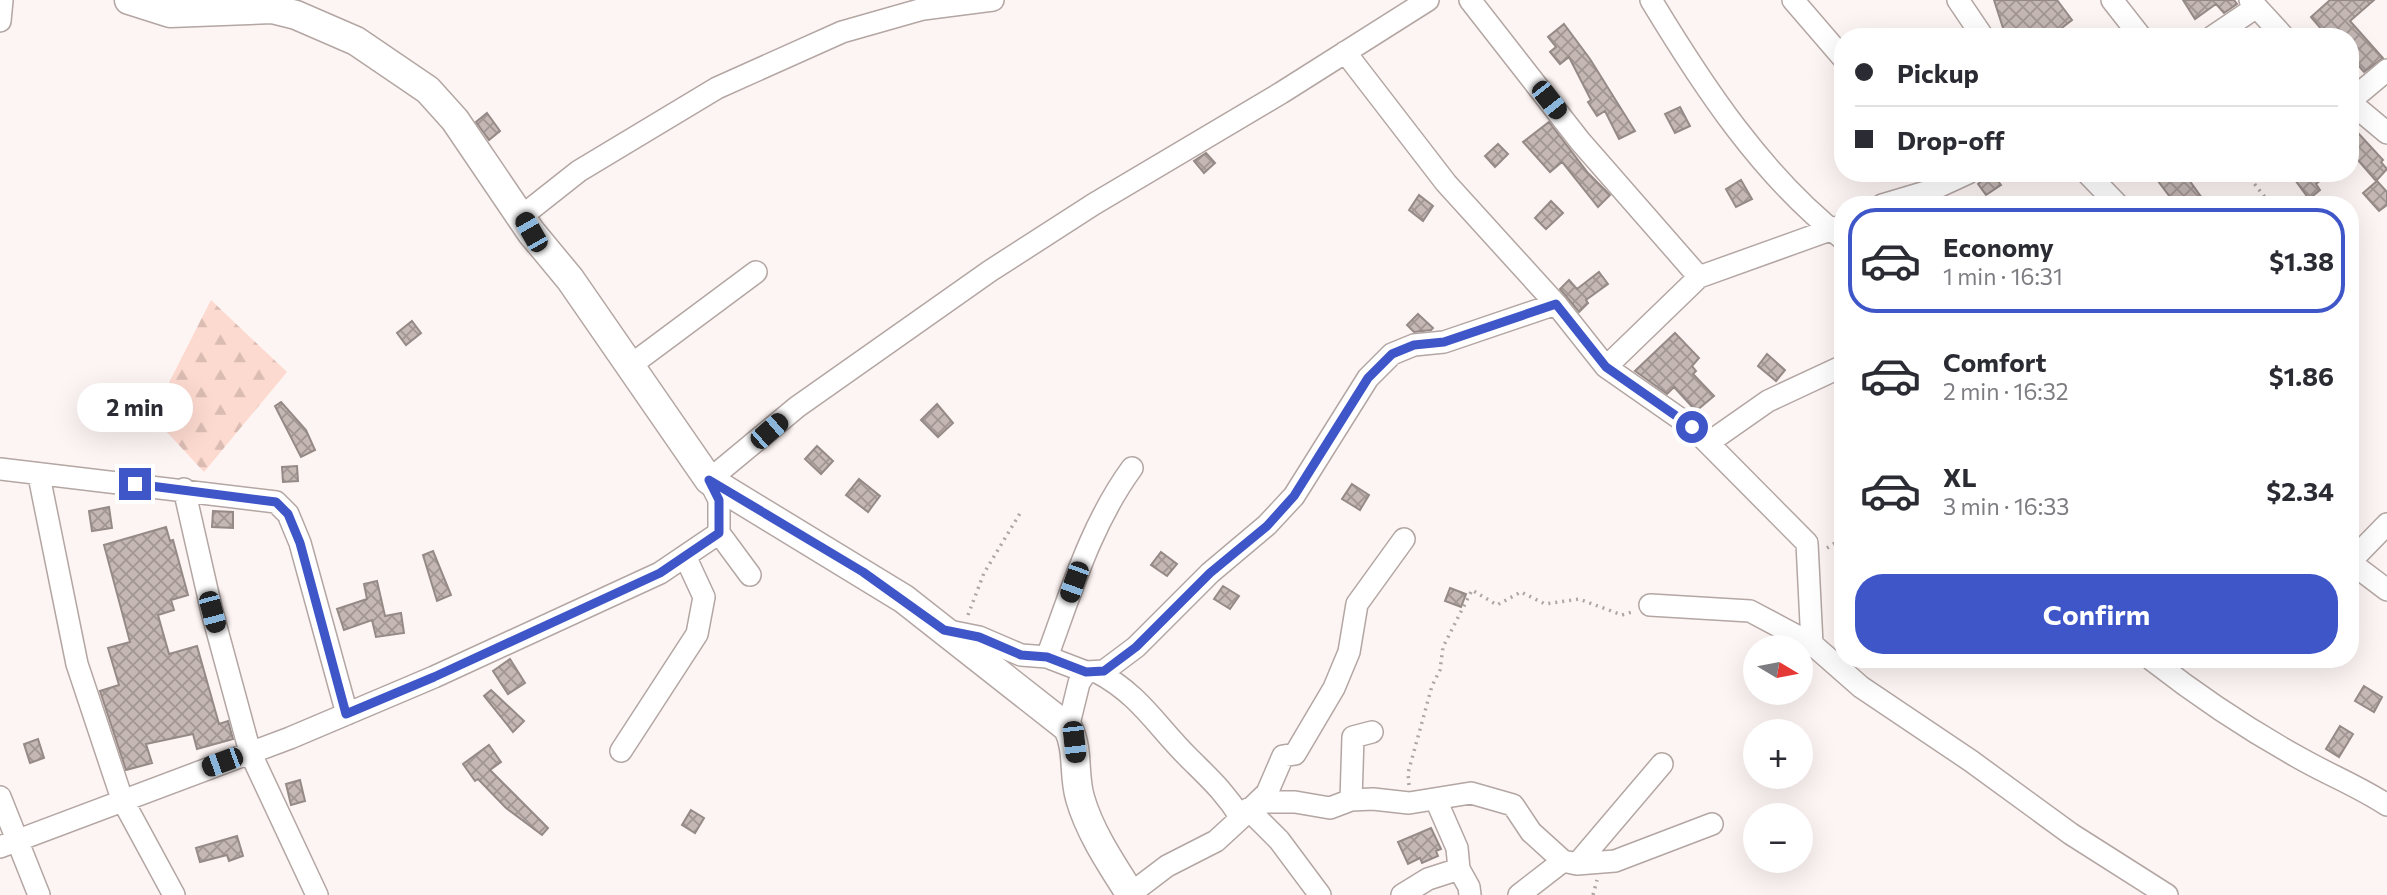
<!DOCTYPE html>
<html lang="en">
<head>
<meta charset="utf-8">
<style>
  :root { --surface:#fff; --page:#f7f7f7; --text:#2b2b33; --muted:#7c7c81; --line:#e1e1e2; --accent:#3f56c9 }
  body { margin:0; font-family:Commissioner,sans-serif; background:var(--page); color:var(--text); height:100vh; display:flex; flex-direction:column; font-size:26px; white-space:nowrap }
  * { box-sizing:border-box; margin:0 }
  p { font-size:23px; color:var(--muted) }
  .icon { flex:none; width:38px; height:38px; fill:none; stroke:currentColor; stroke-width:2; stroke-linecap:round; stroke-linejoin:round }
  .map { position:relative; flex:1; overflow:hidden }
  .sheet { position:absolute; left:1834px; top:196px; width:525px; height:472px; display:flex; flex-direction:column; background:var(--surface); border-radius:28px; box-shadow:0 7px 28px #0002 }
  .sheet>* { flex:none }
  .banner { position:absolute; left:1834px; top:28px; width:525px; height:154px; border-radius:28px; box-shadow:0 7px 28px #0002; display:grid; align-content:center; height:154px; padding:0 21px; background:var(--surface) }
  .needle { width:46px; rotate:100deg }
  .controls { position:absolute; left:1743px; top:635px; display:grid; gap:14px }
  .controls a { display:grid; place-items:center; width:70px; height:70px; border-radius:50%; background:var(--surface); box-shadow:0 7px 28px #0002; font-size:35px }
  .end { position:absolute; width:32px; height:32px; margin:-16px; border:9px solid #3f56c9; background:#fff; box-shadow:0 0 0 4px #fff }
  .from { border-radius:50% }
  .bubble { position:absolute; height:49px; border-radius:24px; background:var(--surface); box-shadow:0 7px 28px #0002; font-size:23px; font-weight:700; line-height:49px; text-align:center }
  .car { position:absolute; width:21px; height:42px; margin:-21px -10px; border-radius:9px; box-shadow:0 0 5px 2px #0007; background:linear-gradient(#222 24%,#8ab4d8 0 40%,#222 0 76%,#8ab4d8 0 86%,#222 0) }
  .banner b { display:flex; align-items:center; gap:24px; height:66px; font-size:26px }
  .banner b+b { border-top:2px solid var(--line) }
  .banner i { width:18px; height:18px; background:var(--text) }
  ul { padding:12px 0 0; list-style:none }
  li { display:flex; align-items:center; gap:21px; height:105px; margin:0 14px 10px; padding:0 7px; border:4px solid transparent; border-radius:28px }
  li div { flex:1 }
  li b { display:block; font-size:26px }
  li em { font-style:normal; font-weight:700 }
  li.selected { border-color:var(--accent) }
  li>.icon { width:63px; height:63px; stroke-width:1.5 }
  .button { display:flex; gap:14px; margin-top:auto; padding:14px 21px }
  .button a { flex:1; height:80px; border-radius:28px; background:var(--accent); color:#fff; font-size:28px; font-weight:700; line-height:80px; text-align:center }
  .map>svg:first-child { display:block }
  .forest { fill:url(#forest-firs) }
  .building { fill:url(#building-cross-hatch); stroke:#968a87; stroke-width:2 }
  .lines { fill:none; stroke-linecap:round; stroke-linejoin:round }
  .street-casing { stroke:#b3a6a3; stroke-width:24 }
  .secondary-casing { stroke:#b3a6a3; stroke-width:31 }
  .path { stroke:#aba5a3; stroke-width:3.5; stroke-dasharray:2 5; stroke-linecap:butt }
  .street { stroke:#fff; stroke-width:21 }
  .secondary { stroke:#fff; stroke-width:28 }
  .route { stroke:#3f56c9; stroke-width:9 }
</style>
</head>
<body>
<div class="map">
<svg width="2387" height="895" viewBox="0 0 2387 895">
  <defs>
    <pattern id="forest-firs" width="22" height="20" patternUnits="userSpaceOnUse" patternTransform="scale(1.75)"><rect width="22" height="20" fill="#fddad0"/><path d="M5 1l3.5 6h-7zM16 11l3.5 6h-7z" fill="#dabcb3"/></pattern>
    <pattern id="building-cross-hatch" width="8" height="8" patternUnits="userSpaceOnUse" patternTransform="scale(1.75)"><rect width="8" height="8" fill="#c4b7b4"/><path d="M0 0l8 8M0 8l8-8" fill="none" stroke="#a19693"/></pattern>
  </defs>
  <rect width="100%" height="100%" fill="#fdf5f3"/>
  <path class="forest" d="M211 300 287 372 204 472 152 416Z"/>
  <path class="building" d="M1994 0H2057L2072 20 2050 37H2012L2009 29 2004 31Z
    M2183 0H2234L2237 4 2224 13 2216 4 2195 19Z
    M2330 0H2374L2350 21 2383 58 2364 72 2350 56V37H2328L2311 17Z
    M1564 24 1590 59 1635 131 1619 139 1605 111 1597 116 1588 102 1591 100 1569 57 1560 64 1550 52 1556 47 1548 37Z
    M1680 107 1690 126 1675 133 1665 114Z
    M487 113 500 131 489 140 476 122Z
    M1549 122 1588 173 1610 195 1598 207 1562 162 1550 172 1523 142Z
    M2358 133 2383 160 2381 162 2387 169 2376 181 2350 151V140Z
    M1498 144 1508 154 1495 167 1485 156Z
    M1206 153 1215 163 1204 173 1194 161Z
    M1992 173 2001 185 1986 195 1978 184Z
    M2152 173H2184L2207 205H2176Z
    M2290 173H2329L2316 184 2320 190 2309 199Z
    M1741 180 1752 199 1736 207 1726 189Z
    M2377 181 2387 192V205L2379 211 2363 193Z
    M1419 195 1433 206 1423 221 1409 210Z
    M1551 201 1563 213 1546 229 1535 218Z
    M1599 272 1608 284 1586 300 1588 303 1579 312 1560 289 1569 280 1577 289Z
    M1418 314 1433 328 1431 330 1414 332 1407 325Z
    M412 321 421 333 406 345 397 333Z
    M1675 333 1699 358 1692 366 1696 371 1693 374 1714 396 1696 411 1674 387 1667 394 1635 371Z
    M1767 354 1785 370 1776 381 1758 366Z
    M281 402 306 430 315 450 301 457 275 406Z
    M937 404 953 423 938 437 921 420Z
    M817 446 833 461 821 474 805 459Z
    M297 466 298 481 283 482 282 467Z
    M859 479 880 496 868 512 846 495Z
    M1352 484 1369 495 1360 510 1342 499Z
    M109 507 112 528 92 531 89 511Z
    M213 511 233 512V528L212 527Z
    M166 527 170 541 173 540 188 595 171 600 174 610 158 615 169 654 197 646 219 724 228 721 233 739 197 749 193 734 146 744 152 763 126 770 100 691 119 685 108 648 130 642 104 545Z
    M433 551 451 595 437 601 423 555Z
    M1161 552 1177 564 1167 576 1151 565Z
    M377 581 385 616 401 613 404 633 376 637 372 620 344 630 337 609 367 599 364 584Z
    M1223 586 1239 596 1230 609 1214 599Z
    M1450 588 1466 594 1461 607 1445 601Z
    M510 659 525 683 508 694 493 671Z
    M2364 686 2382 697 2374 712 2355 701Z
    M491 690 524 721 513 732 484 696Z
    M2340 726 2353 734 2339 757 2326 749Z
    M38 739 44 758 30 763 24 744Z
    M489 745 501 762 490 770 548 828 542 835 506 808 478 779 475 781 463 764Z
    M300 780 305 801 291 805 286 784Z
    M691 810 704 818 695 833 682 825Z
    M1431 828 1441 849 1436 851 1438 856 1422 863 1420 858 1408 864 1398 842Z
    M237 836 243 856 229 861 227 855 200 862 196 848Z"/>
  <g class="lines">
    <g class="street-casing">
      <path id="street" d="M1470 0 1580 141 1699 277
        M1651 0C1703 86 1762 176 1843 239
        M1793 0 1843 58
        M1958 0 1983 37
        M2112 0 2141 37
        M2250 0 2284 37
        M0 21 2 0
        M2212 37 2255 8
        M1345 52 1446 183 1556 304 1606 367 1692 427 1807 543 1812 644
        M2350 101 2387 70
        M2350 102 2387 133
        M2087 173 2118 205
        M1882 205 1929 191 1968 173
        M522 216 579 171 717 88 842 32 923 9 993 0
        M631 365 756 272
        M1606 367 1699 277 1841 226
        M1708 443 1768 401 1843 366
        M0 469 276 502 288 514 300 543 347 714
        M39 476 77 664 122 799 174 895
        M184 489 212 612 250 752 317 895
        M2387 524 2350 562 2387 590
        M750 575 719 533V500L709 480 797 407 990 271 1094 204 1281 93 1428 0
        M1650 605 1750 611 1812 644 1861 687 1971 761 2071 834 2167 895
        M944 630 979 637 1021 655 1047 657 1086 672 1104 671 1136 647 1210 573 1267 525 1294 496 1368 378 1392 354 1414 345 1444 342 1556 304
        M1047 657C1071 592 1091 524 1132 468
        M2152 660C2198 696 2246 728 2296 756 2327 774 2358 786 2387 805
        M1097 672C1139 694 1156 725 1188 757 1209 778 1225 792 1241 818
        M1068 728 1079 683 1086 672
        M621 751 697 634 704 597 685 556
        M0 797 39 895
        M1351 800 1353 737 1372 732
        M1436 800 1457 848 1459 869 1469 887 1470 895
        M1259 802H1295L1330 808 1351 800 1373 799 1409 803 1471 793 1513 805 1531 832 1563 861
        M1248 809 1279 840 1320 895
        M0 847 290 738 434 677 660 573 719 533
        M1577 864 1615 861 1712 824
        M1130 894 1167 866 1216 841 1241 818 1267 793 1283 756 1295 754 1334 688 1349 652 1357 604 1404 539
        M1402 895 1428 879 1459 869
        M1519 895 1563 861 1577 864 1662 764"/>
    </g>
    <g class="secondary-casing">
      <path id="secondary" d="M129 0 170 13 272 9 296 15 356 41 428 90 455 120 531 232 570 279 709 480 904 599 1068 728C1079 751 1073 774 1080 798 1090 833 1112 865 1131 895"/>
    </g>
    <path class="path" d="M2246 173 2271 205
      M2350 289 2356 310
      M1827 548 1843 538
      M968 615 984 573 1022 510
      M1409 785 1408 773 1432 686 1440 670 1443 647 1472 590 1497 605 1521 592 1545 604 1579 599 1622 615 1632 612
      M1593 895 1597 880"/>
    <use href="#street" class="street"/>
    <use href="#secondary" class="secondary"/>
  </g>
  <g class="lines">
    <path class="route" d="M135 484 276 502 288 514 300 543 346 714 434 677 660 573 719 533V500L709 480 863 572 944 630 979 637 1021 655 1047 657 1086 672 1104 671 1136 647 1210 573 1267 526 1294 496 1368 378 1392 354 1414 345 1444 342 1556 304 1606 367 1692 427"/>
  </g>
</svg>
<div class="controls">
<a><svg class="needle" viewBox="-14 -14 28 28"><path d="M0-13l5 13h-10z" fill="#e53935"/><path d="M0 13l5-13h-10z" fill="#7c7c81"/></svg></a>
<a>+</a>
<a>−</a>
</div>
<i class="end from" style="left:1692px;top:427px"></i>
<i class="end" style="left:135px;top:484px"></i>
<div class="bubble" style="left:77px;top:383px;width:116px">2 min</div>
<i class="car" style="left:1549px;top:100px;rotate:142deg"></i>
<i class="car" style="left:531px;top:232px;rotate:330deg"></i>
<i class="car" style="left:769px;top:431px;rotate:49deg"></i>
<i class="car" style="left:1074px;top:582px;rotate:200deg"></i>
<i class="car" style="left:212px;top:612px;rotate:165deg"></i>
<i class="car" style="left:1074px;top:742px;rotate:174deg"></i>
<i class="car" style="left:222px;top:762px;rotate:250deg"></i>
<div class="banner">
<b><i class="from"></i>Pickup</b>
<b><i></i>Drop-off</b>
</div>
<section class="sheet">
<ul>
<li class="selected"><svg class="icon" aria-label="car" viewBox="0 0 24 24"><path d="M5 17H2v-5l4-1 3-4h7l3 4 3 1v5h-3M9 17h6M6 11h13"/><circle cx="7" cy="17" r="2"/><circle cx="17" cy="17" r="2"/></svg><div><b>Economy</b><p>1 min · 16:31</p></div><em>$1.38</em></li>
<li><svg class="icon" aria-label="car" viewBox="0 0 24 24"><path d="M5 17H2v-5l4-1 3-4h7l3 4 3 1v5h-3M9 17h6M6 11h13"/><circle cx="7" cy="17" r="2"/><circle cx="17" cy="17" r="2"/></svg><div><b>Comfort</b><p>2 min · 16:32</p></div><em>$1.86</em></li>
<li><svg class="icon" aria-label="car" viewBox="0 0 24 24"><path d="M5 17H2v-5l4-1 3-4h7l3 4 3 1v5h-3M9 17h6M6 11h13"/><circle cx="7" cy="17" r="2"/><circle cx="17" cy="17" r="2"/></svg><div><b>XL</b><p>3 min · 16:33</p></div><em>$2.34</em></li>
</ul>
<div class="button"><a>Confirm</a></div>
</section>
</div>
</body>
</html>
